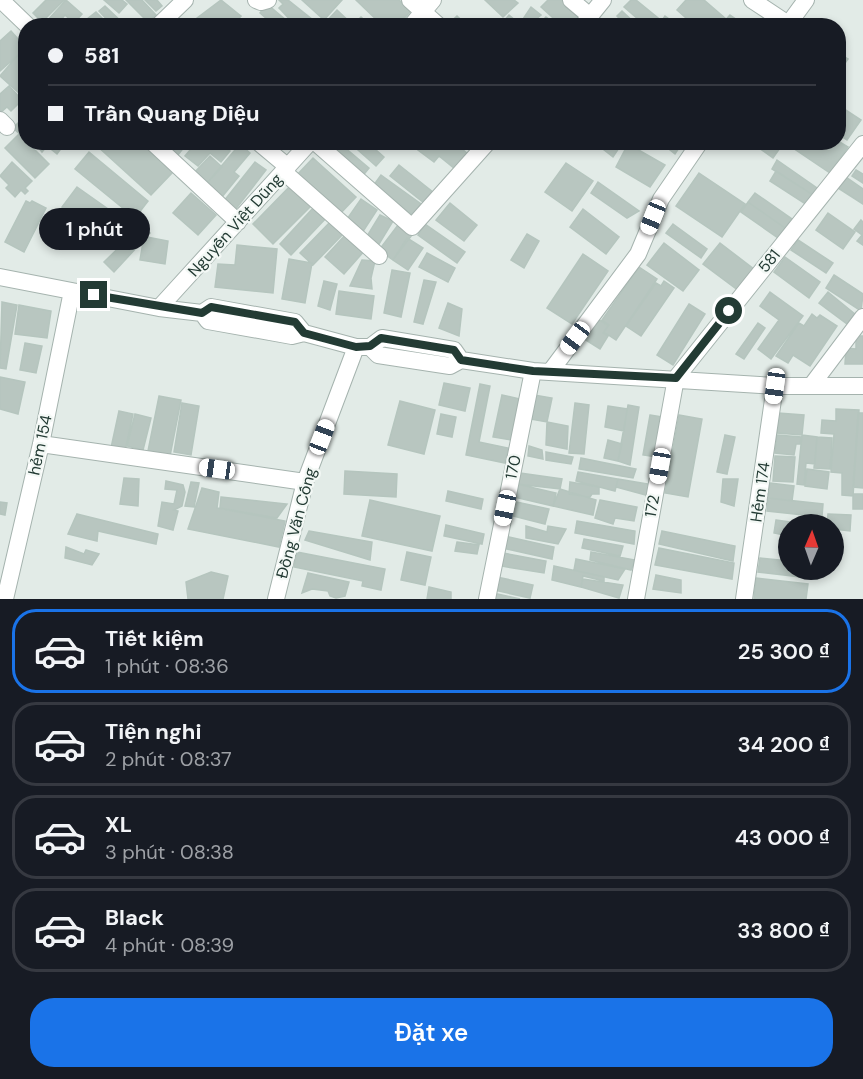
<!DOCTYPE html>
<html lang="vi">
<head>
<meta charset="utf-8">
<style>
  :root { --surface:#171b24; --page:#20242c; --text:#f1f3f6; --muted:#9ea1a6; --line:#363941; --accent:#1a73e8 }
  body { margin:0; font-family:"DM Sans",sans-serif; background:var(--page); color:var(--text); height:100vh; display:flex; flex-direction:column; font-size:22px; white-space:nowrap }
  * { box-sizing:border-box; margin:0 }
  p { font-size:20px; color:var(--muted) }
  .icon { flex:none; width:33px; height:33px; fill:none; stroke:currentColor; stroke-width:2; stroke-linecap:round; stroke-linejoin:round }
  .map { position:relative; height:599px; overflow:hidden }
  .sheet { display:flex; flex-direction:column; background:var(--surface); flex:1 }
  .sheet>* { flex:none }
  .banner { position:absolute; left:18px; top:18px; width:828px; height:132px; border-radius:24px; box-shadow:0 3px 9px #0003; display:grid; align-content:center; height:132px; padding:0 30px; background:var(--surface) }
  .needle { width:39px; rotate:2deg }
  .fabs { position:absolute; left:778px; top:514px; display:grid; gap:12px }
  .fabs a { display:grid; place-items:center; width:66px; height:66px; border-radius:50%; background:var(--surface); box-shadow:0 3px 9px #0003; font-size:30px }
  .end { position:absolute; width:27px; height:27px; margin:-14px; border:8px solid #233b34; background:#fff; box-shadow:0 0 0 3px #fff }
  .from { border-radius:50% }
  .bubble { position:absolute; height:42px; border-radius:21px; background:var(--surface); box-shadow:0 3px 9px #0003; font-size:20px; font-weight:600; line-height:42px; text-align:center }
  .car { position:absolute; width:18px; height:36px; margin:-18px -9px; border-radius:8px; box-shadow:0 0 4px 2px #0007; background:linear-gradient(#fff 24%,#345 0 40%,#fff 0 76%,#345 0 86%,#fff 0) }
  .banner b { display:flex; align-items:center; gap:21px; height:57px; font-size:22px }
  .banner b+b { border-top:2px solid var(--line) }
  .banner i { width:15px; height:15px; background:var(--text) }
  ul { padding:10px 0 0; list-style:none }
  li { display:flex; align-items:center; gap:18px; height:84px; margin:0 12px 9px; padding:0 18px; border:3px solid var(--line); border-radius:24px }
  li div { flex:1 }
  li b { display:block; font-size:22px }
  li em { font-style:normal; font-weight:600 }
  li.selected { border-color:var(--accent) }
  li>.icon { width:54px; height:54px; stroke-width:1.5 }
  .action { display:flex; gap:12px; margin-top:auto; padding:12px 30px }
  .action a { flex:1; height:69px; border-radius:24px; background:var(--accent); color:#fff; font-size:24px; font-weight:600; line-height:69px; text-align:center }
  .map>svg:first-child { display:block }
  .building { fill:#b8c6c0; stroke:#b5c5be; stroke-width:1.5 }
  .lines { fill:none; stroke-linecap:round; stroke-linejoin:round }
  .minor-casing { stroke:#a5b3ae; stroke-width:18 }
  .minor { stroke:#fff; stroke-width:16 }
  .route { stroke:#233b34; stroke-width:8 }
  .labels { text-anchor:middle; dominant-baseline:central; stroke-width:4.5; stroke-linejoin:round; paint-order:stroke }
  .street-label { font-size:16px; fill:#233b34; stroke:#f3f8f5 }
</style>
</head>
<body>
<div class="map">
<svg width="863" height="599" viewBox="0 0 863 599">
  <rect width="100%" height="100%" fill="#e2ebe7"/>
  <path class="building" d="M46 0H64L42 22 33 13Z
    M66 0 82 14 74 23 65 15 56 26H52L47 21Z
    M104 0H122L127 4 119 13Z
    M126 0H142L156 15 148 22Z
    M145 0H157L162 6 156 11Z
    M221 0 241 16 232 26H205L197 18Z
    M279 0H288L318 24 296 26 279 8 283 4Z
    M302 0H342L324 20Z
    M356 0H399L411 11 397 26H383Z
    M485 0H514L518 3 503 17Z
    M548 0H562L580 16 569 26H562L541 7Z
    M631 0H636L658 18 653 26H646L624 7Z
    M686 0H704L725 18 719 26H695L677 10Z
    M267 4 293 26H275L260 13Z
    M105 6 126 26H113L99 11Z
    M531 7 541 15 530 24 523 19Z
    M337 10 353 25 361 17 371 26H330L326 22Z
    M622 11 638 26H626L617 16Z
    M96 12 110 26H94L87 19Z
    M509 15 522 26H500Z
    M730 15 746 26H720Z
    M457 16 468 26 447 25Z
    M665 16 679 26H658Z
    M546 17 559 26H537Z
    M11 31 26 48 0 71V41Z
    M838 53 848 59 838 73Z
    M19 54 26 60V86L19 93 0 76Z
    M9 86 22 100 11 111 7 107 0 113V94Z
    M838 105 861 120 847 140 838 134Z
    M26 115V133L22 136 13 128Z
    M19 134 49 164 35 178 5 148Z
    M838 141 848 147 830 173 793 148 797 142Z
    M34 142H66L57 154 47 146 42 152Z
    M100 142H141L173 172 151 195 97 146Z
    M168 142H188L178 155 166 145Z
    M197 142H232L226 149 230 151 221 162 210 153 198 166 185 156Z
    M349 142H367L384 157 376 166Z
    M454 142 468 154 455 169 439 156 434 162 418 150 423 142Z
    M594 142H623L613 157Z
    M660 142H683L675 154Z
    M751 142H771L780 148 773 158Z
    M240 144 250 153 234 172 239 176 222 197 207 183Z
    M628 144 665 165 650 187 616 167Z
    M343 146 369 168 361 178 335 155Z
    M89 152 148 201 135 218 75 169Z
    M210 156 222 167 207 183 194 173Z
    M313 158 356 197 338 216 295 177Z
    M777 160 817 188 813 195 772 169Z
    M12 162 32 181 25 188 28 191 25 194 21 190 15 197 6 188 9 185 0 176Z
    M255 162 266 170 235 210 224 201Z
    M566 163 593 181 572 211 545 192Z
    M399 165 433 192 424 203 390 176Z
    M856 170 863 174V183L852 176Z
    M776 171 813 195 807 205 770 181Z
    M699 173 745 204 722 237 676 206Z
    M381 175 421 204 413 215 373 186Z
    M846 177 863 189V204L838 188Z
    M598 182 639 211 627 218 591 193Z
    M293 183 314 203 273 244 253 224Z
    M77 187 115 214 100 234 62 207Z
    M191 193 216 215 198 235 173 213Z
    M755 193 792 219 785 228 748 202Z
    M361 199 377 210 362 233 345 222Z
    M26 201 30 203 32 201 46 208 24 252 5 242Z
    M748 202 785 228 778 238 741 212Z
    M450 203 477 225 464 241 436 220Z
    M315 206 330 214 291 255 280 244Z
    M583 209 619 237 606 254 570 227Z
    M828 213 855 232 843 249 816 230Z
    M380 215 393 221 376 249 364 241Z
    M333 219 346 231 313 265 300 253Z
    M861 220 863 222V245L857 241 862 235 854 229Z
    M425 224 465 252 457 263 418 235Z
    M673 224 707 249 701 258 666 233Z
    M142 225 150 233 114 272 104 262Z
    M398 225 412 235 393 260 379 250Z
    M347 233 366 249 344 274 325 257Z
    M527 234 539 241 524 268 511 260Z
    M147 237 168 241 165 264 140 260 143 242 146 243Z
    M407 238 423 248 408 270 393 260Z
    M798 240 833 263 826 273 791 250Z
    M664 243 699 270 683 291 647 265Z
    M720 243 759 273 743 294 703 264Z
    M237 245 277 249 273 293 215 287 218 264 235 265Z
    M427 253 455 268 448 282 419 267Z
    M583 254 608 271 572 324 547 308Z
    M785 257 820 282 809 298 774 272Z
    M289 259 312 263 305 303 282 299Z
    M362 260 375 261 371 278 372 289 350 286Z
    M639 267 657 279 616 340 604 332 609 325 602 320Z
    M392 270 410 273 401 317 384 313Z
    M834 275 863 294 861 311 826 288Z
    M424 280 436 282 423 324 414 322Z
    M324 281 337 284 330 310 318 306Z
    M664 281 674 288 641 336 626 326 656 283 661 286Z
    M339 291 374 296 371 319 336 314Z
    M770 292 803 316 771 359 758 349 779 320 760 306Z
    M828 292 855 314 847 324 819 303Z
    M2 302 17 305 6 369 0 368Z
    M448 303 462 309 459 336 439 328Z
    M689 304 705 314 673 365 657 355Z
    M19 305 51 311 47 338 15 334Z
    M812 314 817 318 820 315 837 326 810 366 793 355 788 363 776 356 799 323 804 326Z
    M595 317 608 326 603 333 608 336 600 349 581 337Z
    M758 323 765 328 744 359 736 354Z
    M856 336H863V364H845L846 348 856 349Z
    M25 343 42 346 36 373 20 370Z
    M0 377 25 382 18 414 0 409Z
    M444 383 470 388 465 411 439 405Z
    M480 384 490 386 479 442 508 448 505 463 466 455Z
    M502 395 520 399 511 440 493 437Z
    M534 395 552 398 547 422 530 419Z
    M159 396 181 400 170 456 148 451Z
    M400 401 435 410 424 454 388 445Z
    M182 403 199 406 191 455 174 452Z
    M575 403 589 405 584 454 569 453Z
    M628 405 639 407 630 465 618 461Z
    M608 406 627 409 624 431 605 427Z
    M836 409 859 410 853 496 842 495V473L831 472 834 434 821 433 822 420 836 421Z
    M119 411 133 414 125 451 111 448Z
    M778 413 804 415 802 435 777 433Z
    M858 413H863V488L853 487Z
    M135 414 151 418 143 450 127 446Z
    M441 414 456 417 452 437 437 434Z
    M650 415 663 417 656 457 643 455Z
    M679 415 702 419 688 497 665 493Z
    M547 422 568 426 567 449 546 445Z
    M725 435 735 437 727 474 717 472Z
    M777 435 801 437 800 444H796L794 455 775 453Z
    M802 435 817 437 815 464 806 463 804 485 797 484Z
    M817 437 832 438 830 469 814 468Z
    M608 440 622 444 618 461 604 458Z
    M529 446 542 450 543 459 528 456Z
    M546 452 573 457 571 464 546 460Z
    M775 456 795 457 793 482 773 481Z
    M581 458 636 469 633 478 579 469Z
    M807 469 829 472 827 489 805 486Z
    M345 471 397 474 396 497 344 494Z
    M578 472 618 479 615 491 576 481Z
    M520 473 562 479 560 489 517 484Z
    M124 478 139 479 138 506 120 504Z
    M618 479 653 485V497L616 487Z
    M723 479H738L734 506 721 502Z
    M166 481 183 485 185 492 182 506 174 510 178 511 173 530 158 526 162 502 174 504 177 490 165 489Z
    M191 482 199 483 194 507 185 506Z
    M570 482 599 487V494H592L590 497 569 494Z
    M770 483 794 486 792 501 768 498Z
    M517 484 556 493 553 506 514 497Z
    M202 488 219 492 217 508 285 521 279 547 188 529Z
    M560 489 596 500 593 515 553 506Z
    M448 491 483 499 481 509 446 501Z
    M853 494H863V509H853Z
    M221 497 287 504 277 518 220 508Z
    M768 498 823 504 822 517 767 511Z
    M370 500 440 516 432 551 362 536Z
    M600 500 637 507 634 521 615 518 613 524 595 518Z
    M512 501 549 509 545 524 509 515Z
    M0 502 7 503 5 515 0 514Z
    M77 514 158 534 156 544 98 531 97 541 68 534Z
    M828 514 851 515 850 531 834 529V525H827Z
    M776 520 812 525H789V536L774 533Z
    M577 521 635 531 634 544 575 533Z
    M446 525 484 534 482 544 444 536Z
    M526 526 547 532 548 526 566 529 558 544 526 538Z
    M309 531 372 542 370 560 305 540Z
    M662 531 735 546 733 561 659 544Z
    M505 536 554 547 552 559 502 548Z
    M584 539 623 546 620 556 582 548Z
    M457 542 479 545 477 554 455 551Z
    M834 543H838L836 563H834Z
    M66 547 84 554 86 550 99 554 92 565 65 558Z
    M659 548 734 563 732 579 655 565Z
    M297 552 385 569 381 590 362 586 363 581 294 567Z
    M407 552 431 557 425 585 401 580Z
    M591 552 635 560 631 570 590 560Z
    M503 553 546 561 544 573 501 566Z
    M760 558 789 561V570H818L817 579 758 572Z
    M576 559 625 569 618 580 574 570Z
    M554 566 604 577V581L583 576 581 587 552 580Z
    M211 572 228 576 223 599H188L186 582Z
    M308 573 349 582 345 596 336 598 330 596 328 591 312 589 302 593Z
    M656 575 681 580V593L653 589Z
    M497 577 533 585 530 598 494 590Z
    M756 578 808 584 806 599H754Z
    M583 579 623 585 619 598 581 587Z
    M429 587 451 592V599H427Z
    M493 593 520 599H492Z"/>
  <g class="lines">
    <g class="minor-casing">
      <path id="minor" d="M1 0 28 26
        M256 0 261 2 268 0
        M410 0 439 26
        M571 0 590 16
        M752 0 788 24
        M158 26 185 0
        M411 26 433 0
        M582 26 603 0
        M787 26 806 0
        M0 120 7 127
        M152 142 238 222
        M258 142 288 167
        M315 142 412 227 488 142
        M284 172 379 256
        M0 277 159 308 202 313 211 307 295 322 304 333 292 336 208 321 202 313
        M159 308 310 142
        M304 333 356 347H370L382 338 454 350 461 360 450 366 378 355 370 347
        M461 360 533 371 775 386H863
        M550 372 638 254 661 199 700 142
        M811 386 863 317
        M41 444 305 482
        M5 599 41 444 72 291
        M276 599 305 482 356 347
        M487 599 533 371
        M636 599 676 378 863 144
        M744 599 775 386"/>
    </g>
    <use href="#minor" class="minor"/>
  </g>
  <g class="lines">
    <path class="route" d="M94 295 202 313 211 307 295 322 304 333 356 347 370 346 381 338 454 350 461 360 533 371 676 378 729 311"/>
  </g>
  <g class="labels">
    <g class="street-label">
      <text transform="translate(235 225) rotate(-48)">Nguyễn Việt Dũng</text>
      <text transform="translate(769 261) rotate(-51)">581</text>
      <text transform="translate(40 445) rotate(-78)">hẻm 154</text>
      <text transform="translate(513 467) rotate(-79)">170</text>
      <text transform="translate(760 492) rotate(-82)">Hẻm 174</text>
      <text transform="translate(652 506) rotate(-80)">172</text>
      <text transform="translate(296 523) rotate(-75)">Đồng Văn Cống</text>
    </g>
  </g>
</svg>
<div class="fabs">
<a><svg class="needle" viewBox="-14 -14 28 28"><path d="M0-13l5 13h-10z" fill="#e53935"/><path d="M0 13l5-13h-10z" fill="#9ea1a6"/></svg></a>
</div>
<i class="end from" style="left:729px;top:311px"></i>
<i class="end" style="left:94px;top:295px"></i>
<div class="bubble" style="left:39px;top:208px;width:111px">1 phút</div>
<i class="car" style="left:653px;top:217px;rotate:202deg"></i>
<i class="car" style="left:575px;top:338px;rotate:217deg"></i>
<i class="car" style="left:775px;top:386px;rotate:188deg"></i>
<i class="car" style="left:322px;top:437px;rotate:21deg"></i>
<i class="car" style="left:660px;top:466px;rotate:190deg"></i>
<i class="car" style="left:217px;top:469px;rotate:278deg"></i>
<i class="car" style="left:505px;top:508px;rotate:192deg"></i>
<div class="banner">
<b><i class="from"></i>581</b>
<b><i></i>Trần Quang Diệu</b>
</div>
</div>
<section class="sheet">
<ul>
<li class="selected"><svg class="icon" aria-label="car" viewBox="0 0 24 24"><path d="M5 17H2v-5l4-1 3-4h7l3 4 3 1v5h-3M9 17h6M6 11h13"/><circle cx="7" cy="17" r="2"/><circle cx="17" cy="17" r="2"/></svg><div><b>Tiết kiệm</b><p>1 phút · 08:36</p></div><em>25 300 ₫</em></li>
<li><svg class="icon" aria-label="car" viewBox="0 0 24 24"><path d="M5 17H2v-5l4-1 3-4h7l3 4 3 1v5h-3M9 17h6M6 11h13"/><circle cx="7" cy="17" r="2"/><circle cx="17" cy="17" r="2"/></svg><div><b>Tiện nghi</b><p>2 phút · 08:37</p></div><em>34 200 ₫</em></li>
<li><svg class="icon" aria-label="car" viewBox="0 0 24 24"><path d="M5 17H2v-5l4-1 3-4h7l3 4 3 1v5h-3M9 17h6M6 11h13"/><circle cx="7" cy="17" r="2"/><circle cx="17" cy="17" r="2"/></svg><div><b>XL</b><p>3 phút · 08:38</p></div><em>43 000 ₫</em></li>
<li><svg class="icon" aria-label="car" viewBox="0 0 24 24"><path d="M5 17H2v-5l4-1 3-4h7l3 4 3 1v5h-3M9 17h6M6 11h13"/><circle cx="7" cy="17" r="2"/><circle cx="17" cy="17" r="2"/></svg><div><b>Black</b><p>4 phút · 08:39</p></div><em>33 800 ₫</em></li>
</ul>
<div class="action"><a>Đặt xe</a></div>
</section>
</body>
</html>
